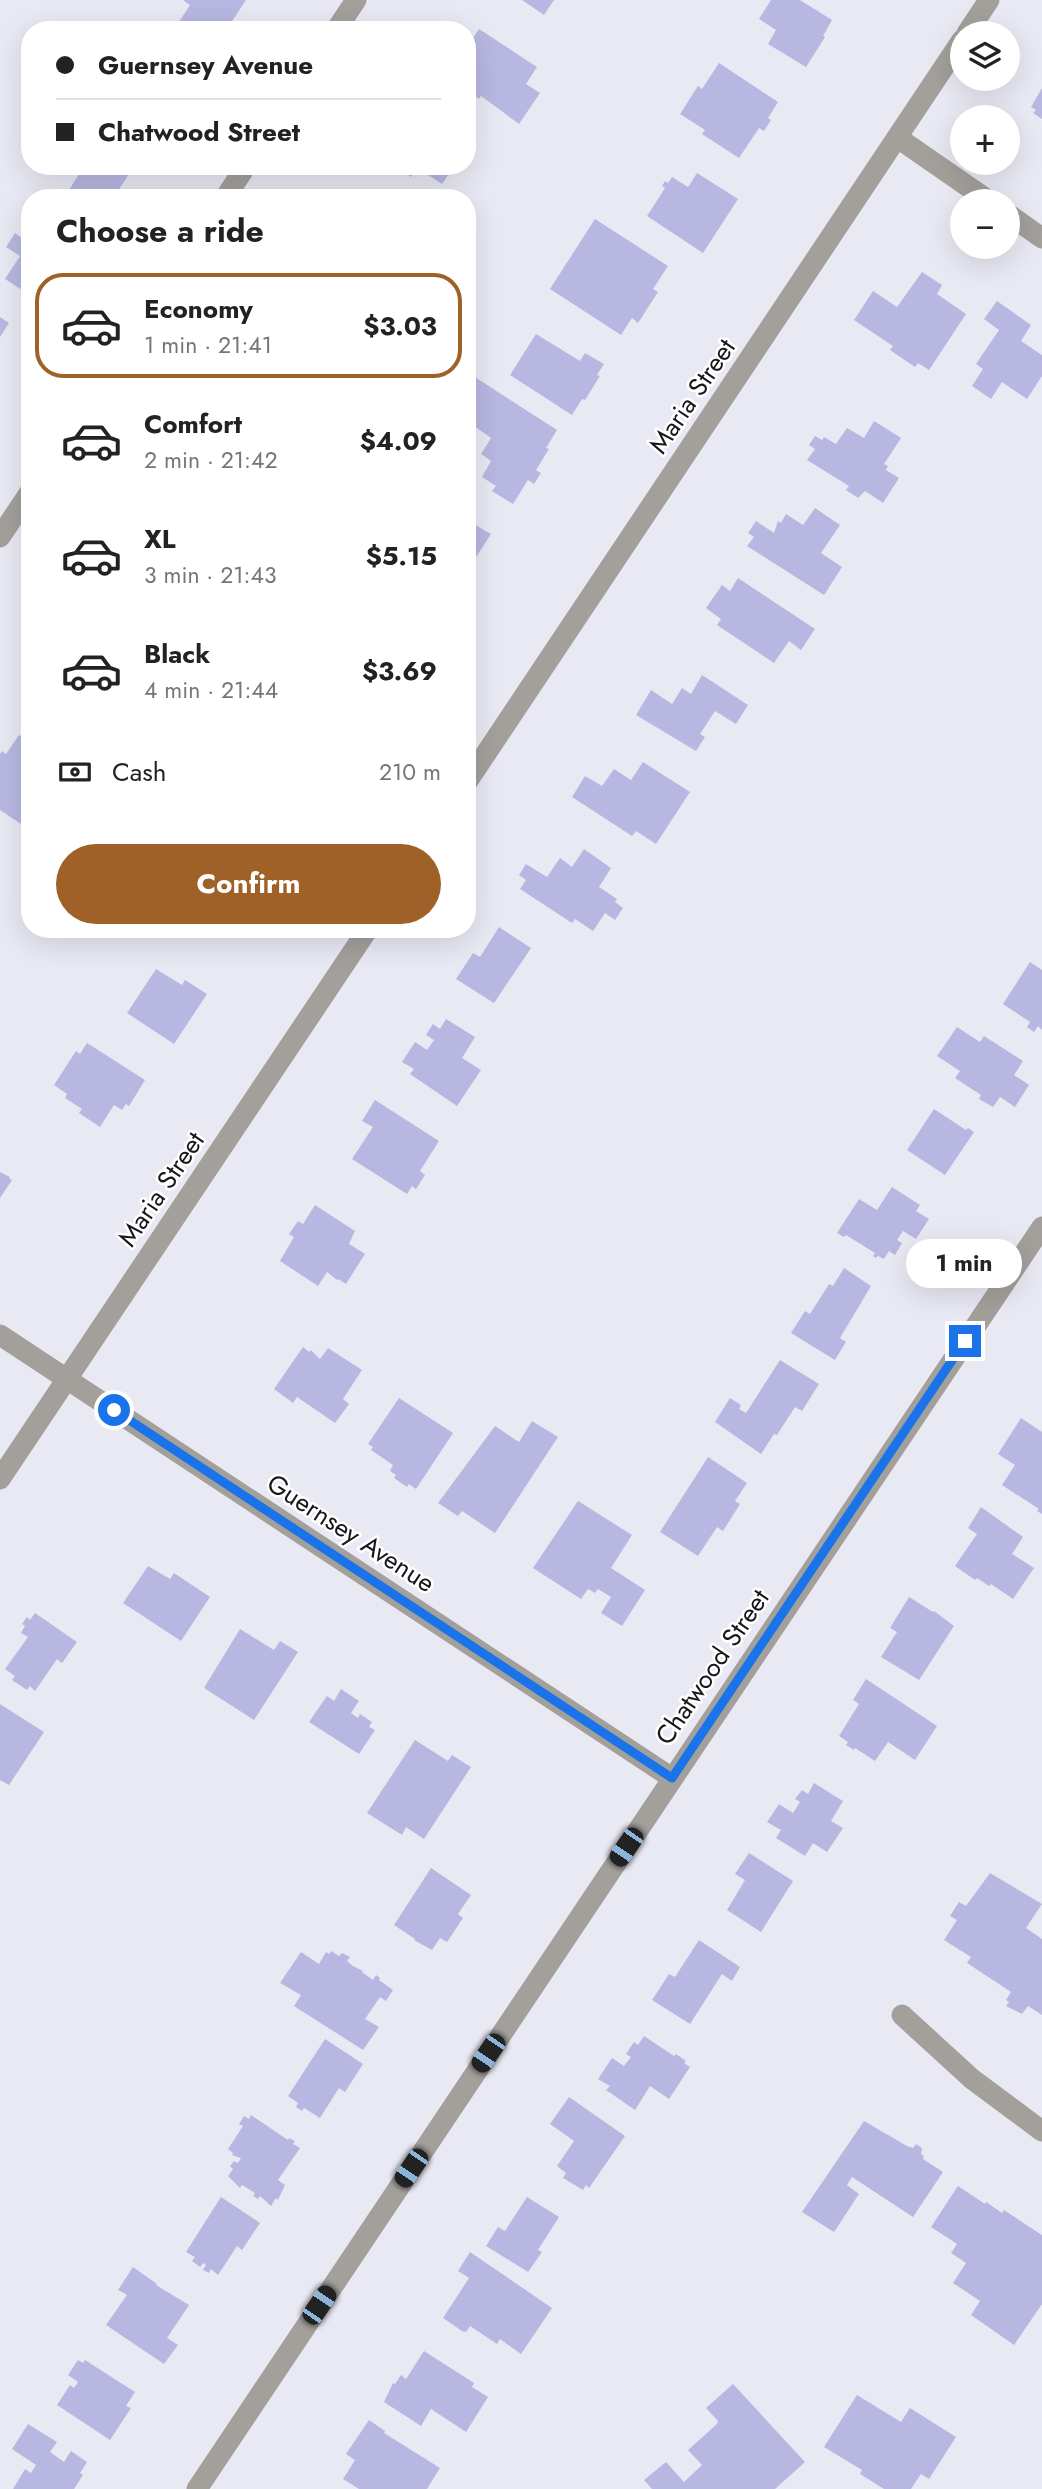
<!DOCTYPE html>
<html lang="en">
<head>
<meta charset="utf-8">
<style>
  :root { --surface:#fff; --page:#f2f2f2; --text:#222; --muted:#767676; --line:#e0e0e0; --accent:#a06128 }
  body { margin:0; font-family:Jost,sans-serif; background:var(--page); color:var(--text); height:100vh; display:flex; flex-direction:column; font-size:26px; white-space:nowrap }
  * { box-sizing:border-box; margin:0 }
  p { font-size:23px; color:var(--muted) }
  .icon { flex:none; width:38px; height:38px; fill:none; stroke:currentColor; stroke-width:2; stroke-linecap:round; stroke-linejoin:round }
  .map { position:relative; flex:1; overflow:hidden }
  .panel { position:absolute; left:21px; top:189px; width:455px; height:749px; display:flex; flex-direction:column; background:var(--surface); border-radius:28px; box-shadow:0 7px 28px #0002 }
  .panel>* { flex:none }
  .guide { position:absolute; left:21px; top:21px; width:455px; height:154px; border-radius:28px; box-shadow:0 7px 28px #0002; display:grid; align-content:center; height:154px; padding:0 35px; background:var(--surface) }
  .fabs { position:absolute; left:950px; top:21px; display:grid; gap:14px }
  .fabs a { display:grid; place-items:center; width:70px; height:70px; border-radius:50%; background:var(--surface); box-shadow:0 7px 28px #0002; font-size:35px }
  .end { position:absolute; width:32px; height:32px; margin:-16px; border:9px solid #1a73e8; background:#fff; box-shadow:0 0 0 4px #fff }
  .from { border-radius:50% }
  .bubble { position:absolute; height:49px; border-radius:24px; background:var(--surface); box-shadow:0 7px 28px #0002; font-size:23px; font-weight:700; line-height:49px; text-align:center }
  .car { position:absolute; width:21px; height:42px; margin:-21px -10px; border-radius:9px; box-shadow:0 0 5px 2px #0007; background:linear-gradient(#222 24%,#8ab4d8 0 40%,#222 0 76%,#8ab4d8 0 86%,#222 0) }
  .guide b { display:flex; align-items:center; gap:24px; height:66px; font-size:26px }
  .guide b+b { border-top:2px solid var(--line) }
  .guide i { width:18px; height:18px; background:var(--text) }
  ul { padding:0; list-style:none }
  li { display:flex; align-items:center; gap:21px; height:105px; margin:0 14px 10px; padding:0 21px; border:4px solid transparent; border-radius:28px }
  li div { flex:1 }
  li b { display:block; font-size:26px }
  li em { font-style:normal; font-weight:700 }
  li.on { border-color:var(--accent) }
  li>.icon { width:63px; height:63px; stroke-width:1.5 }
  h2 { padding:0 35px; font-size:32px; line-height:84px }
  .pay { display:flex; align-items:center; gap:18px; height:77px; padding:0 35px; font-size:26px }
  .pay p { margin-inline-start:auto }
  .primary-button { display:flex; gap:14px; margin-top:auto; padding:14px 35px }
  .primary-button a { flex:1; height:80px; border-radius:42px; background:var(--accent); color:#fff; font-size:28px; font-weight:700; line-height:80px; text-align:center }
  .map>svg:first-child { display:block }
  .building { fill:#b8b7e1 }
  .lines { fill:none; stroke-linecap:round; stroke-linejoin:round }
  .minor { stroke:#a3a09c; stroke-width:21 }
  .route { stroke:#1a73e8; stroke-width:9 }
  .labels { text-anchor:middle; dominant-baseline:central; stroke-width:5; stroke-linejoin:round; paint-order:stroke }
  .street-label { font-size:26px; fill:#17171a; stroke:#fff }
</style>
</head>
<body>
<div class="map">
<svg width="1042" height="2489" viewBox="0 0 1042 2489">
  <rect width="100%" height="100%" fill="#e9e9f4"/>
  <path class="building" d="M183 0H246L229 26 235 30H178L175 28 190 5Z
    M522 0H554L544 15Z
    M771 0H800L832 20 823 36 825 37 806 67 768 44 776 30 759 19Z
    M479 29 537 67 526 84 540 93 519 124 481 96 479 99 467 90V39L471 41Z
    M719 63 778 102 768 118 771 120 764 131 759 128 739 158 702 134 705 130 680 114 698 86 702 89Z
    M1042 88V119L1033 113 1036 110 1031 107Z
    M84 166H134L118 191 122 194 119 198H64Z
    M395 166H454L442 184 417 168 411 177Z
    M697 173 738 199 703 253 647 216 665 188 662 186 665 181 668 183 672 177 688 187Z
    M595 219 668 266 653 289 658 292 638 323 632 318 621 335 550 289Z
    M30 229V295L5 279 20 256 6 247 15 233 23 239Z
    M922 272 942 285 937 294 966 314 929 370 918 363 915 367 890 350 893 346 854 320 873 291 897 307Z
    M997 301 1031 325 1021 341 1042 355V376L1027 399 1002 382 991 399 972 386 983 369 976 364 999 330 984 319Z
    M0 317 9 323 0 337Z
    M536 334 580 361 585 353 604 364 597 375 600 376 585 400 582 399 572 415 510 375Z
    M467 372 557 430 546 448 549 449 536 470 541 473 534 484 528 480 513 504 492 491 496 486 482 477 491 461 481 454 491 438 467 421Z
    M874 421 901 438 884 464 888 466 886 470 899 478 883 503 865 491 858 498 846 490 849 486 807 460 815 449 809 445 815 436 822 440 824 437 836 444 847 428 864 438Z
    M815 508 840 525 821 553 842 567 824 595 747 546 754 537 748 533 756 521 774 533 778 521 781 523 786 514 803 525Z
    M472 523 491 534 471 565 475 567 467 579V526Z
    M738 578 815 629 801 650 789 641 774 663 717 625 721 619 706 608 722 585 730 591Z
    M702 675 748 705 736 724 715 711 700 734 705 737 696 751 636 715 651 690 672 704 682 688 691 694Z
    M19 735 30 742V830L0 810V754L2 751 6 754Z
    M643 762 690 792 656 844 636 831 632 836 572 797 585 776 602 786 614 769 631 780Z
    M584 849 611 868 599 887 617 899 615 902 623 908 615 920 605 913 593 931 575 919 572 923 520 889 526 880 519 875 526 864 547 877 560 858 572 867Z
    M499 927 531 948 494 1003 456 979 473 953 480 957Z
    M1030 962 1042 970V1030L1038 1026 1034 1032 1027 1027 1030 1022 1003 1004Z
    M156 969 182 985 185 980 207 994 174 1044 127 1013Z
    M446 1019 475 1037 462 1058 481 1070 457 1106 410 1074 414 1069 402 1062 415 1042 427 1050 434 1040 426 1035 433 1024 440 1029Z
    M957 1027 980 1042 984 1036 1023 1061 1014 1075 1029 1085 1015 1107 1000 1097 993 1107 979 1099 981 1095 955 1078 960 1071 937 1056Z
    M87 1043 145 1080 129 1106 126 1104 122 1110 114 1105 100 1127 79 1113 82 1109 65 1098 67 1094 54 1085 76 1051 80 1054Z
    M375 1100 439 1141 420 1171 425 1175 416 1189 412 1186 407 1194 352 1159 373 1127 362 1121Z
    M934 1109 966 1130 968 1128 974 1132 945 1175 907 1150Z
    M0 1172 10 1177 9 1178 12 1180 0 1198Z
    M892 1187 920 1205 916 1211 929 1219 916 1239 903 1231 897 1240 902 1243 895 1255 889 1251 884 1259 878 1256 876 1258 873 1256 875 1253 846 1235 844 1237 837 1233 859 1199 877 1210Z
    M315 1205 355 1231 349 1244 365 1254 346 1284 338 1279 337 1280 327 1272 318 1286 280 1261 294 1237 289 1234 298 1221 303 1224Z
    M844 1268 871 1286 840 1338 846 1342 835 1360 791 1333 805 1311 810 1314 829 1284 833 1286Z
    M303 1347 309 1352 311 1350 320 1359 328 1348 362 1370 343 1399 349 1404 335 1423 297 1397 293 1403 274 1389Z
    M780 1360 819 1384 802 1411 795 1407 777 1435 774 1434 761 1454 715 1422 730 1398 741 1405 739 1409 746 1413Z
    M399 1398 453 1433 416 1489 409 1484 407 1487 394 1478 396 1475 390 1471 393 1465 371 1450 373 1447 368 1444Z
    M1021 1418 1042 1432V1514L1037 1511 1039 1509 1002 1485 1015 1465 998 1454Z
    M532 1421 558 1437 495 1533 462 1511 458 1516 438 1503 495 1426 519 1442Z
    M708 1457 747 1483 735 1501 740 1504 723 1531 717 1527 698 1556 660 1532Z
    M578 1501 632 1535 611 1568 645 1590 622 1626 601 1613 611 1597 598 1589 595 1593 588 1589 581 1599 533 1568Z
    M981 1507 1023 1537 1012 1554 1034 1568 1013 1599 991 1584 989 1586 977 1578 975 1580 955 1566 977 1534 968 1528Z
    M148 1566 170 1579 174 1573 210 1597 181 1641 123 1603Z
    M909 1597 933 1612 934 1611 954 1626 919 1680 881 1657 897 1632 890 1628Z
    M35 1613 77 1642 62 1663 57 1659 35 1691 30 1686 27 1690 12 1680 15 1676 5 1669 28 1637 21 1633 25 1626 22 1624 27 1617 30 1620Z
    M240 1629 274 1650 280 1641 298 1652 254 1720 204 1688Z
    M866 1679 937 1726 915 1760 888 1742 875 1761 855 1748 854 1750 846 1745 848 1742 839 1736 859 1704 853 1700Z
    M341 1689 359 1701 351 1713 358 1718 360 1714 372 1722 369 1727 375 1730 359 1754 309 1722 327 1696 334 1701Z
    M0 1704 44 1732 9 1785 0 1780Z
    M415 1740 448 1761 452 1755 471 1767 424 1839 406 1827 402 1835 367 1813Z
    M814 1783 843 1801 831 1821 843 1828 827 1852 813 1843 805 1856 776 1838 781 1830 767 1822 779 1804 793 1813 800 1802 795 1799 802 1790 808 1794Z
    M749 1853 793 1881 761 1932 727 1910 745 1880 735 1874Z
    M431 1868 471 1895 458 1914 463 1918 447 1942 440 1938 432 1950 414 1940 415 1939 394 1925Z
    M990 1873 1042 1904 1026 1928 1042 1939V2015L1028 2006 1022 2014 1006 2006 1009 2002 1006 2000 1011 1992 967 1963 971 1957 944 1940 957 1920 950 1916 959 1902 966 1906Z
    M699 1940 740 1967 732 1981 722 1974 690 2024 652 2000 669 1974 675 1977Z
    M331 1951 339 1956 342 1953 350 1957 347 1961 353 1966 363 1971 362 1972 373 1980 376 1975 380 1978 379 1980 393 1990 386 2001 380 1997 365 2019 379 2027 363 2050 294 2006 301 1995 280 1983 301 1952 319 1964 326 1952 329 1954Z
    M644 2036 674 2056 676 2054 686 2061 684 2063 690 2067 669 2099 650 2086 635 2110 606 2090 610 2086 598 2079 612 2058 624 2066 631 2057 626 2054 634 2042 638 2045Z
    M325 2039 363 2064 345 2092 339 2088 320 2118 304 2108 302 2111 296 2107 298 2103 288 2096Z
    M569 2097 625 2136 589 2188 586 2185 583 2190 563 2178 566 2173 557 2166 574 2141 550 2124Z
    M251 2115 288 2140 289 2138 295 2141 293 2144 300 2148 278 2180 285 2185 278 2200 276 2198 271 2206 260 2196 258 2199 253 2196 255 2193 242 2185 240 2188 228 2176 233 2169 230 2166 234 2161 238 2163 241 2158 232 2155 233 2153 228 2149 243 2126 239 2124 244 2116 249 2119Z
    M864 2121 907 2146 913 2148 916 2144 922 2148 921 2154 924 2156 923 2159 943 2172 913 2217 852 2177 847 2185 859 2194 834 2232 802 2212Z
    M958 2186 985 2204 986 2202 1002 2213 1004 2210 1042 2235V2304L1014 2345 971 2315 980 2301 953 2283 966 2263 951 2253 957 2244 931 2227Z
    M221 2197 260 2223 242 2250 237 2246 218 2275 211 2269 209 2273 203 2270 206 2265 203 2263 200 2267 192 2261 195 2257 186 2252Z
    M527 2197 559 2217 538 2250 542 2252 528 2272 486 2246 498 2227 505 2231Z
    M470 2252 552 2308 521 2354 500 2339 497 2344 470 2326 466 2332 462 2331 443 2318 469 2278 458 2271Z
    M133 2267 157 2284 156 2285 189 2305 167 2338 178 2345 164 2364 106 2325 127 2295 118 2290Z
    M424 2351 474 2383 472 2387 488 2397 466 2432 431 2409 421 2426 384 2402 393 2383 395 2384 401 2375 406 2379Z
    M78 2360 83 2363 85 2360 135 2392 126 2406 131 2408 110 2440 57 2405 70 2385 74 2388 78 2382 68 2375Z
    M733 2384 805 2462 775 2489H652L644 2480 666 2462 684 2482 702 2465 688 2450 717 2424 718 2421 706 2408Z
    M857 2395 901 2422 910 2408 956 2437 929 2479 921 2474 911 2489H884L860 2474 862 2470 824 2447Z
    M369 2420 385 2431 384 2433 440 2468 427 2489H359L343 2479 355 2460 346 2454Z
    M28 2424 57 2442 50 2452 64 2462 71 2451 87 2462 80 2473 83 2475 74 2489H13L25 2469 31 2473 36 2465 12 2449Z"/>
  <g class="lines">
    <path class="minor" d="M336 30 356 0
      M967 33 989 0
      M898 138 989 201
      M225 198 246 166
      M1008 214 1042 238
      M0 537 30 492
      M467 782 962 40
      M0 1335 672 1778
      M0 1479 368 929
      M902 2015 972 2079 1042 2131
      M197 2489 1042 1227"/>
  </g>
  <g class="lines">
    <path class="route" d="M114 1410 672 1778 965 1341"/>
  </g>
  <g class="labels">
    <g class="street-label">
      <text transform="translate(692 396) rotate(-56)">Maria Street</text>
      <text transform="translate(161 1189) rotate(-56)">Maria Street</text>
      <text transform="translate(351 1533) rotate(33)">Guernsey Avenue</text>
      <text transform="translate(712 1667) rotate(-56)">Chatwood Street</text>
    </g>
  </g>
</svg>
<div class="fabs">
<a><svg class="icon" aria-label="layers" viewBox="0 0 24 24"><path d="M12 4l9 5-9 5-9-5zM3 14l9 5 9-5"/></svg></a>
<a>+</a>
<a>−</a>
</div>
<i class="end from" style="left:114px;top:1410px"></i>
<i class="end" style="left:965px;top:1341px"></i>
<div class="bubble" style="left:906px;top:1239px;width:116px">1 min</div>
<i class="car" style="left:626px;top:1847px;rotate:214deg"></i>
<i class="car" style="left:488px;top:2053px;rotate:214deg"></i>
<i class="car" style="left:411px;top:2168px;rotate:214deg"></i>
<i class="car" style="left:319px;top:2305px;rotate:34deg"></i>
<div class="guide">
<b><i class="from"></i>Guernsey Avenue</b>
<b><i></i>Chatwood Street</b>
</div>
<section class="panel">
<h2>Choose a ride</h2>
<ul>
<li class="on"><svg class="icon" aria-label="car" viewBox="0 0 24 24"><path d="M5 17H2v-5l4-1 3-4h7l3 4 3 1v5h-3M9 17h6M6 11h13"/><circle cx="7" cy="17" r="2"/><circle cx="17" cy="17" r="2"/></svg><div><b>Economy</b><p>1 min · 21:41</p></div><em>$3.03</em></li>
<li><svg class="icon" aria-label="car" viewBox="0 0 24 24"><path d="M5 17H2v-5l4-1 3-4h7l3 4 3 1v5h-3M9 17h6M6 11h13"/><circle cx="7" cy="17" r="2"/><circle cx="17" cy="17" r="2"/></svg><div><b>Comfort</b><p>2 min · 21:42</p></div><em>$4.09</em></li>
<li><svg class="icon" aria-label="car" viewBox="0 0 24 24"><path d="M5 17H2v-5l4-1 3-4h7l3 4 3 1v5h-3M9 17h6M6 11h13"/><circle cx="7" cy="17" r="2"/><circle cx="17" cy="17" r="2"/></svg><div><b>XL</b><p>3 min · 21:43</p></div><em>$5.15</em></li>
<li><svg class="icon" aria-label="car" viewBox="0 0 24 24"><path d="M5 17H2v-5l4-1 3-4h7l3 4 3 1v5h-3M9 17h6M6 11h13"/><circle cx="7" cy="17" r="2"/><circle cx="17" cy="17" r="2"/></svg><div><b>Black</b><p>4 min · 21:44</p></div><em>$3.69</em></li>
</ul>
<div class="pay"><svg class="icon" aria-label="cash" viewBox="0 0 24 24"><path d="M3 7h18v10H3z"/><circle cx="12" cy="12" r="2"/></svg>Cash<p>210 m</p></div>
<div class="primary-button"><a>Confirm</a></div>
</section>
</div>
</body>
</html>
